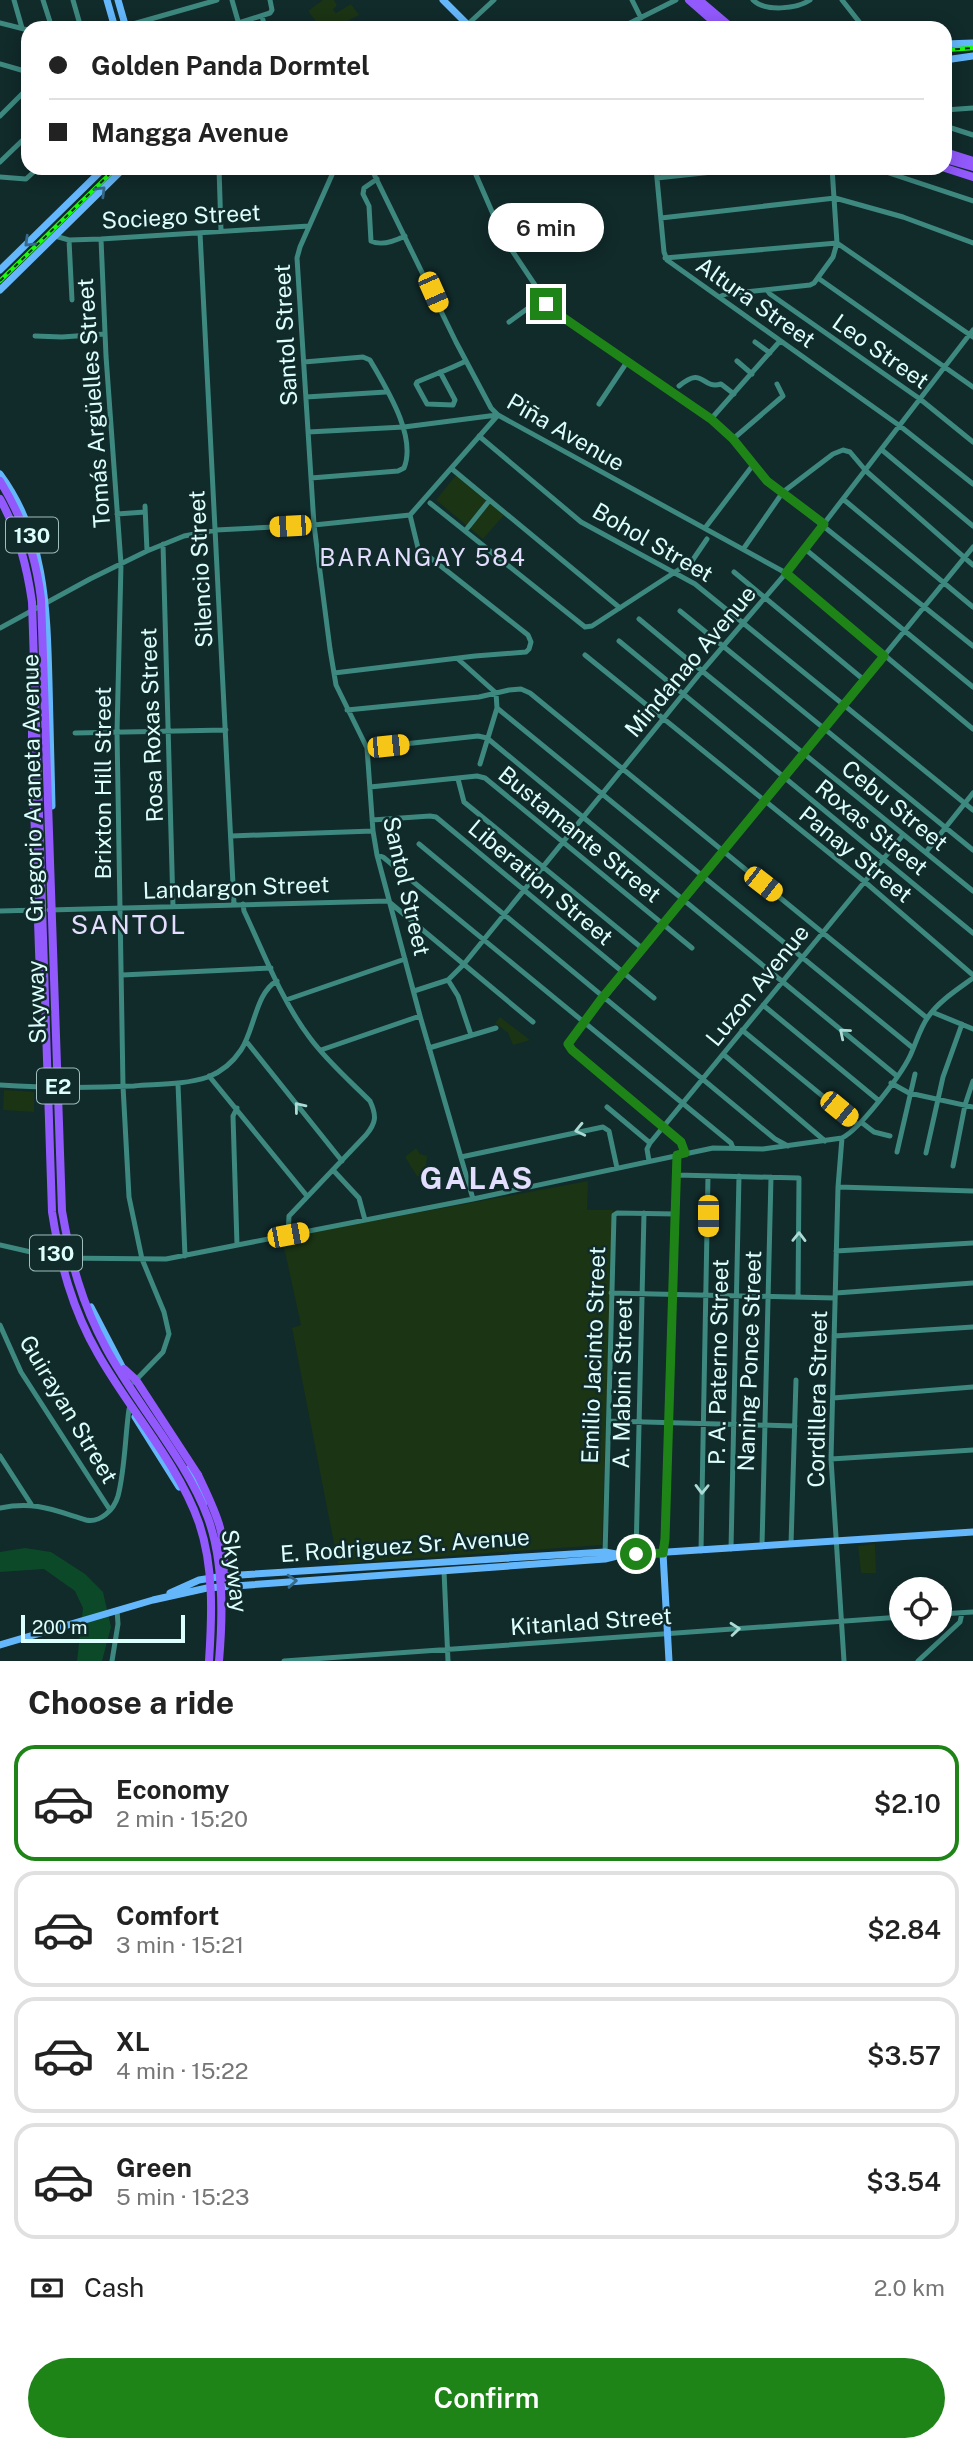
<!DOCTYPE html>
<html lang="en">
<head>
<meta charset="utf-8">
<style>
  :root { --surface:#fff; --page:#f2f2f2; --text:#222; --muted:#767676; --line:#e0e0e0; --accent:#1f8418 }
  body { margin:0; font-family:"Public Sans",sans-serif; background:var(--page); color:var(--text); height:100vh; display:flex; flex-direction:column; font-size:26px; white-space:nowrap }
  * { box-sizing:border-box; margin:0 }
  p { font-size:23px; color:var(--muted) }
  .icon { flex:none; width:38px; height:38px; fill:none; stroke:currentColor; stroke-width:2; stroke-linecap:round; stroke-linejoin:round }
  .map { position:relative; height:1661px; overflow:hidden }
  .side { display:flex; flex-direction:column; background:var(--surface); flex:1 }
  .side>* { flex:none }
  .top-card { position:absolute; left:21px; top:21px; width:931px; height:154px; border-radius:21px; box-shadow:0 4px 18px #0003; display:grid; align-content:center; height:154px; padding:0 28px; background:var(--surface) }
  .buttons { position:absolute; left:889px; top:1577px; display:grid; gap:14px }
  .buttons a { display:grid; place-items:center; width:63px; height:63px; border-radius:50%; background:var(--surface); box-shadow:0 4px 18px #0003; font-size:35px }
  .scale { position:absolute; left:21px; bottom:18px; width:164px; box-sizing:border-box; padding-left:7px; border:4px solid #dcfefc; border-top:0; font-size:19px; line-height:24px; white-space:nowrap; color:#dcfefc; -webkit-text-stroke:5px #112a2a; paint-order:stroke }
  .end { position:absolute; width:32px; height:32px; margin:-16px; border:9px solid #1f8418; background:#fff; box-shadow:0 0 0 4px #fff }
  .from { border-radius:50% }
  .bubble { position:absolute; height:49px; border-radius:24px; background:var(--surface); box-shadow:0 4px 18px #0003; font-size:23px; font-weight:600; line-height:49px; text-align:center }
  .car { position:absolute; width:21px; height:42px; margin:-21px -10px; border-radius:9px; box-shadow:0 0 5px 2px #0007; background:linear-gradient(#f5c518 24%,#345 0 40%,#f5c518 0 76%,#345 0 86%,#f5c518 0) }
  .top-card b { display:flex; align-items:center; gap:24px; height:66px; font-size:26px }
  .top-card b+b { border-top:2px solid var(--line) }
  .top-card i { width:18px; height:18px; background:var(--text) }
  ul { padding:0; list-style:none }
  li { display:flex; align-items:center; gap:21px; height:116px; margin:0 14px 10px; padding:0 14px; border:4px solid var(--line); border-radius:21px }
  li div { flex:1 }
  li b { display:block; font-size:26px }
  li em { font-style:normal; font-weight:600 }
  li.on { border-color:var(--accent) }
  li>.icon { width:63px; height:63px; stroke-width:1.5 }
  h2 { padding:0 28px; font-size:32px; line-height:84px }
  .pay { display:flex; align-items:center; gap:18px; height:77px; padding:0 28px; font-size:26px }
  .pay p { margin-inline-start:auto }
  .button { display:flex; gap:14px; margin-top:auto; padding:14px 28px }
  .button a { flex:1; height:80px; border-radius:42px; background:var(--accent); color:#fff; font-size:28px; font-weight:600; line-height:80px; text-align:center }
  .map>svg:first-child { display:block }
  .green { fill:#1b3414 }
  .water { fill:#0c4928 }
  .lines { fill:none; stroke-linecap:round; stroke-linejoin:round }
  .minor { stroke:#3d887f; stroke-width:5 }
  .major { stroke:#65b7fc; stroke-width:7 }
  .highway { stroke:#9259fc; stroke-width:8 }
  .rail-casing { stroke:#1cfb0b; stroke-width:4.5 }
  .rail { stroke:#112a2a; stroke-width:2; stroke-dasharray:5; stroke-linecap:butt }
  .highway-bridge { stroke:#9259fc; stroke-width:8 }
  .oneway { stroke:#376988 }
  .oneway2 { stroke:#acdbd6 }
  .route { stroke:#1f8418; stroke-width:9 }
  .labels { text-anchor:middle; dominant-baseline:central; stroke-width:5; stroke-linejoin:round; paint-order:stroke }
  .shield { fill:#112a2a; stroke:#9fbebd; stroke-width:2 }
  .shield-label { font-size:21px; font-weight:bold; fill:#dcfefc }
  .street-label { font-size:23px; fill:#dcfefc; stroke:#112a2a }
  .neighbourhood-label { font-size:24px; letter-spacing:2px; fill:#e4defe; stroke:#112a2a }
  .quarter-label { font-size:26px; letter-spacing:2px; fill:#e4defe; stroke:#112a2a }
  .district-label { font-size:30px; font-weight:bold; letter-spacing:2px; fill:#e4defe; stroke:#112a2a }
</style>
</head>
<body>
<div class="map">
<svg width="973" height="1661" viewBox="0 0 973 1661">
  <rect width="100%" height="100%" fill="#112a2a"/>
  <path class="green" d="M323 0H334L337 5 333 10 336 13 351 4 359 15 334 28H321L308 11Z
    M456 475 504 515 483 539 436 500Z
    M500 1017 530 1040 513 1045 508 1033 495 1023Z
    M4 1090 34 1092V1112L3 1110Z
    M416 1148 420 1154 427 1156 425 1177 417 1176 405 1157Z
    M588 1181 587 1210H613L602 1545 338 1564 292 1328 301 1325 282 1238Z
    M875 1544 876 1573H861L858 1546Z"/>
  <path class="water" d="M25 1548 51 1552 85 1574 103 1592 111 1627 102 1661H77L83 1608 75 1591 44 1569 0 1572V1552Z"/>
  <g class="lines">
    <path class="minor" d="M14 0 22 28
      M43 0 52 28
      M73 0 81 28
      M232 0 240 28
      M632 0 641 18
      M753 0C765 12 797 9 810 0
      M842 0 864 28
      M262 16 265 28
      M0 23 28 30
      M467 25 494 0
      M126 26 217 0
      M223 28 270 13 272 10 270 0
      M627 28 628 24 676 0
      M0 64 28 72
      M945 110 973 108
      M0 116 28 88
      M945 126 973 135
      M0 162 28 135
      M219 168 221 231
      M335 168 300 247 297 258 314 525 330 649 336 685 367 748 373 831 377 855 420 1016 473 1199
      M371 168 456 342 491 408 498 415 786 573 973 729
      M473 168 503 237 551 309 711 419 733 439 767 481 973 646
      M656 168 664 252 667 260 900 426 973 484
      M874 168 973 201
      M0 177 26 179 38 168
      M657 178 749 168
      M377 179 364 188 363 194 369 206 371 241C381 246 395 241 405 236
      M661 218 835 198 903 217 973 243
      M200 233 234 904
      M55 236 69 240 101 239 309 226
      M101 239 106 356 121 564 117 732 123 1086 129 1197 142 1259 164 1312 169 1334 163 1352 134 1382
      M69 240 72 300
      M837 243 973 337
      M665 258 837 243
      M818 278 973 387
      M767 290 770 294 920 399 973 442
      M719 297 726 294 810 285 814 283 833 257 837 243 832 168
      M509 322 542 298
      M35 336 62 337 105 334
      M755 342 770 353
      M737 361 752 374
      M304 362 363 357 370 360C386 388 417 436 404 468L398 471 311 478
      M440 372 455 400 453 405 427 404 416 384 417 382C433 375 450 369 466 361
      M679 386C704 365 701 390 721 384L734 394
      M306 397 386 392
      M599 404 627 362
      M711 419 780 341
      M308 432 404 427 497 415
      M479 436 581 522 695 584 973 810
      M733 439 783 396 777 384
      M882 450 973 526
      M452 469 620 608
      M843 499 973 607
      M430 503 585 627 592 626 692 561 707 539
      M145 506 147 551
      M117 514 145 512
      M705 528 753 465
      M465 531 489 501
      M163 544 173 906
      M744 548 783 492 833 454 843 450 850 452 866 471 973 565
      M805 549 973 687
      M734 572 864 680
      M680 611 973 850
      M639 619 692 663
      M0 628 90 579 147 551 184 536 216 530 314 525 410 515 498 415
      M619 641 973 933
      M585 655 865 882 973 975
      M458 659 496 693 497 708 480 764
      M696 666 973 891
      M334 673 475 656 526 652 529 649 531 642 528 635 418 548 410 515
      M497 708 913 1048
      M347 710 479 697 509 690 521 689 530 693 927 1018
      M75 733 226 730
      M367 748 478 736 487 738 897 1076
      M458 779 464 802 643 949
      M370 787 477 776 485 778 692 948
      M372 820 430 816 436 817 654 998
      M231 836 373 831
      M419 844 775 1139 788 1146
      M926 852 973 793
      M377 855 383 857 731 1143 733 1148
      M243 904 244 911C264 953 281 1000 310 1038 327 1061 350 1081 370 1101 377 1116 376 1123 366 1135L289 1216 288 1235
      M49 910 388 901 533 1022
      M0 911 39 910
      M122 975 271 968
      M448 980 458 996 471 1035
      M414 991 448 980 464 964 702 671 786 573 973 330
      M286 1000 405 959
      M763 1005 878 1100
      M932 1012 973 1029
      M742 1030 858 1125
      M246 1041 342 1161
      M429 1048 496 1028
      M321 1050 420 1016
      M723 1054 825 1141
      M209 1076 307 1196
      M891 1083 909 1093 973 1107
      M178 1084 185 1256
      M0 1085C44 1088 89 1088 134 1086 158 1084 184 1085 208 1077 221 1072 233 1062 241 1050 254 1031 256 992 277 981
      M607 1107 650 1143
      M237 1108 233 1116 237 1245
      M861 1122 874 1132 890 1136
      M842 1138 838 1187 831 1459 844 1661
      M897 1152 915 1074
      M685 1153 681 1142 572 1050 568 1044 569 1041 973 547
      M926 1153 943 1077 962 1024
      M461 1157 603 1127 609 1131 617 1168
      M649 1161 647 1149 650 1143 903 835
      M953 1166 965 1105 973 1081
      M333 1170 359 1198 365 1220
      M677 1175 799 1178 798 1297
      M838 1187 973 1191
      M0 1245 57 1258 166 1259 473 1199 713 1148 763 1149 842 1138C860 1129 901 1075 910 1056 916 1043 920 1028 928 1017 939 1001 958 989 973 978
      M836 1251 973 1243
      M611 1293 835 1298
      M836 1293 973 1283
      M0 1325 21 1372 110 1510
      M834 1336 973 1327
      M833 1398 973 1387
      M609 1421 795 1426
      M0 1456 31 1504
      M831 1459 973 1450
      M0 1508C35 1501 53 1510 86 1520 100 1523 114 1510 118 1496 125 1469 125 1437 129 1409
      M791 1544 796 1380
      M762 1546 771 1177
      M731 1549 739 1176
      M701 1551 708 1176
      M663 1553 665 1539 677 1155
      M636 1554 644 1213
      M605 1555 614 1215 617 1213 676 1214
      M444 1571 448 1661
      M940 1614 973 1612
      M112 1661 118 1624 117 1610
      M284 1661 901 1617
      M918 1661 960 1622 962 1613"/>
    <path class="major" d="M107 0 115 28
      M118 0 126 28
      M443 0 471 28
      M945 44 973 43
      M945 60 973 56
      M0 270 104 168
      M0 290 124 168
      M0 474C46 536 47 610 49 683 50 724 51 765 52 806
      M91 1307 126 1374
      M135 1417 179 1487
      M188 1469 205 1502
      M663 1553 669 1661
      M170 1593 199 1580 224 1576 605 1552 616 1554
      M0 1645 153 1600 207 1588 605 1559 621 1555 973 1532"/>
    <path class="highway" d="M689 0 721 28
      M699 0 732 28
      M945 152 973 161
      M945 159 973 167
      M945 168 973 177
      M32 747V717
      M124 1369 136 1380 198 1475"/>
    <g class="rail-casing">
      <path id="rail" d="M945 50 973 48
        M0 281 116 168"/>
    </g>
    <use href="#rail" class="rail"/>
    <path class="highway-bridge" d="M0 481C23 518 36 556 41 599L62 1211C71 1262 81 1302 106 1348 136 1404 186 1459 208 1518 224 1562 223 1615 219 1661
      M0 499C18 531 27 567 32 602L52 1212C60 1263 72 1309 98 1354 129 1409 178 1463 199 1523 214 1567 212 1616 209 1661
      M32 747 40 979
      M198 1475C216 1513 228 1535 223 1578"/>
  </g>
  <defs><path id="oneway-chevron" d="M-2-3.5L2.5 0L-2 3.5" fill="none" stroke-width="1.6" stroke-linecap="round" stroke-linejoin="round" transform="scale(1.75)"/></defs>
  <g class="oneway">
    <use href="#oneway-chevron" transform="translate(101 191) rotate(-45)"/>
    <use href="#oneway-chevron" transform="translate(29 242) rotate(136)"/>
    <use href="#oneway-chevron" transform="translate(292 1581) rotate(-4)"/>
  </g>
  <g class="oneway2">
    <use href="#oneway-chevron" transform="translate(844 1033) rotate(-140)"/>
    <use href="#oneway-chevron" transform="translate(299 1107) rotate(-129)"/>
    <use href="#oneway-chevron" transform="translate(580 1130) rotate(167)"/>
    <use href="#oneway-chevron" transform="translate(799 1237) rotate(-89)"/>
    <use href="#oneway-chevron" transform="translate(702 1489) rotate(91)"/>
    <use href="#oneway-chevron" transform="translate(735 1629) rotate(-5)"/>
  </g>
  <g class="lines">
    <path class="route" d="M546 304 558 314 711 419 733 439 767 481 824 524 786 573 884 656 602 998 568 1044 572 1050 681 1142 685 1153 677 1155 665 1539 663 1553 636 1554"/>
  </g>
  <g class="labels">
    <g class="shield">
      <rect x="6" y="517.5" width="52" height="35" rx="5"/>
      <rect x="37" y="1068.5" width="42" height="35" rx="5"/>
      <rect x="30" y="1235.5" width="52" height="35" rx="5"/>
    </g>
    <g class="shield-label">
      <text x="32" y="535">130</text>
      <text x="58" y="1086">E2</text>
      <text x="56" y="1253">130</text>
    </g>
    <g class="street-label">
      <text transform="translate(181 216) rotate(-3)">Sociego Street</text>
      <text transform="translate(756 302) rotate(35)">Altura Street</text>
      <text transform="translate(285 335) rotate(-93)">Santol Street</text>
      <text transform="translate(881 351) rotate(35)">Leo Street</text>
      <text transform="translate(93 403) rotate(-94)">Tomás Argüelles Street</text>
      <text transform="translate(566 432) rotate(30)">Piña Avenue</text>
      <text transform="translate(653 542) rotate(30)">Bohol Street</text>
      <text transform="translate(200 569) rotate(-93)">Silencio Street</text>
      <text transform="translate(690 661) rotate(-50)">Mindanao Avenue</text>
      <text transform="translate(151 725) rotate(-92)">Rosa Roxas Street</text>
      <text transform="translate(102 783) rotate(-90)">Brixton Hill Street</text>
      <text transform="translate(32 788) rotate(-91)">Gregorio Araneta Avenue</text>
      <text transform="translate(895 805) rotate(39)">Cebu Street</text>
      <text transform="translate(872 827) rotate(39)">Roxas Street</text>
      <text transform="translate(580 834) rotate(39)">Bustamante Street</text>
      <text transform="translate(856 854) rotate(39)">Panay Street</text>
      <text transform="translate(541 882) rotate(40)">Liberation Street</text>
      <text transform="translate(407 886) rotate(77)">Santol Street</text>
      <text transform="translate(236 887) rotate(-2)">Landargon Street</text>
      <text transform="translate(757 985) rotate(-51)">Luzon Avenue</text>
      <text transform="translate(36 1002) rotate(-92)">Skyway</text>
      <text transform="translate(593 1355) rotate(-88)">Emilio Jacinto Street</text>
      <text transform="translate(749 1361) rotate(-88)">Naning Ponce Street</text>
      <text transform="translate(718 1362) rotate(-89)">P. A. Paterno Street</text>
      <text transform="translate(622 1383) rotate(-89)">A. Mabini Street</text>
      <text transform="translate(817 1399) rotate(-89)">Cordillera Street</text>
      <text transform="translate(69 1409) rotate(59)">Guirayan Street</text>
      <text transform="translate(405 1545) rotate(-4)">E. Rodriguez Sr. Avenue</text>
      <text transform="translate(235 1571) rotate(83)">Skyway</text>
      <text transform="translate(591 1621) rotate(-4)">Kitanlad Street</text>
    </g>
    <g class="neighbourhood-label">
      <text x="423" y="557">BARANGAY 584</text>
    </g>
    <g class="quarter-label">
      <text x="129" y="924">SANTOL</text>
    </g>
    <g class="district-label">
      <text x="477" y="1178">GALAS</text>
    </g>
  </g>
</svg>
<div class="buttons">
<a><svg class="icon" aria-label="locate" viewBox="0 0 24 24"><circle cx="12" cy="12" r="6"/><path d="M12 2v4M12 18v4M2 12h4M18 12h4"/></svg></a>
</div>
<div class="scale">200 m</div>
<i class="end from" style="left:636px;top:1554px"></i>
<i class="end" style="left:546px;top:304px"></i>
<div class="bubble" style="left:488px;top:203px;width:116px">6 min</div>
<i class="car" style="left:433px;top:292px;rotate:156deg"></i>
<i class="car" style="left:290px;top:526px;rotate:267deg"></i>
<i class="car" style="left:388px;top:746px;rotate:84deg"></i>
<i class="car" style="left:763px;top:884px;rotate:128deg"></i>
<i class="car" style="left:839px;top:1109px;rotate:129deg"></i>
<i class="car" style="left:708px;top:1216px;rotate:180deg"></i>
<i class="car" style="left:288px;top:1235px;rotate:79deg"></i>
<div class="top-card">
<b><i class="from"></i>Golden Panda Dormtel</b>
<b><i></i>Mangga Avenue</b>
</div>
</div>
<section class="side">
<h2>Choose a ride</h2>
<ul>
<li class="on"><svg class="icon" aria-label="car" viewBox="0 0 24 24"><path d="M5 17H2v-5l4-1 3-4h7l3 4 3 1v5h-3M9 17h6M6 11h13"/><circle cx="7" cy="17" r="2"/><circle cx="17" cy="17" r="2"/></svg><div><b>Economy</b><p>2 min · 15:20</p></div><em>$2.10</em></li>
<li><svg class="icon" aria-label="car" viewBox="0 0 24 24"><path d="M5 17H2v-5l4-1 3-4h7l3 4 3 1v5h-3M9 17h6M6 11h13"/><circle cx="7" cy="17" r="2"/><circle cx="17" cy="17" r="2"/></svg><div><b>Comfort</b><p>3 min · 15:21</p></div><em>$2.84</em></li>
<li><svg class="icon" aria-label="car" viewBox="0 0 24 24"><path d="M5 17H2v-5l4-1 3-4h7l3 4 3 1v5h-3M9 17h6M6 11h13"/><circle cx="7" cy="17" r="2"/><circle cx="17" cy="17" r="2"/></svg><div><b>XL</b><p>4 min · 15:22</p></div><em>$3.57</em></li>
<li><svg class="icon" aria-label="car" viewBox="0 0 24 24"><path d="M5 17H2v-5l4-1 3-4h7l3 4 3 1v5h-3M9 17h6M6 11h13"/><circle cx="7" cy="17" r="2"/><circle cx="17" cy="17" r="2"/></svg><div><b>Green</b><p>5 min · 15:23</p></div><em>$3.54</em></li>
</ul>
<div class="pay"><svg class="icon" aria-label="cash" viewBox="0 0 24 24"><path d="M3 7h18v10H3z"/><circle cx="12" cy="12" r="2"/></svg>Cash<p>2.0 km</p></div>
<div class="button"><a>Confirm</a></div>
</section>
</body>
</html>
